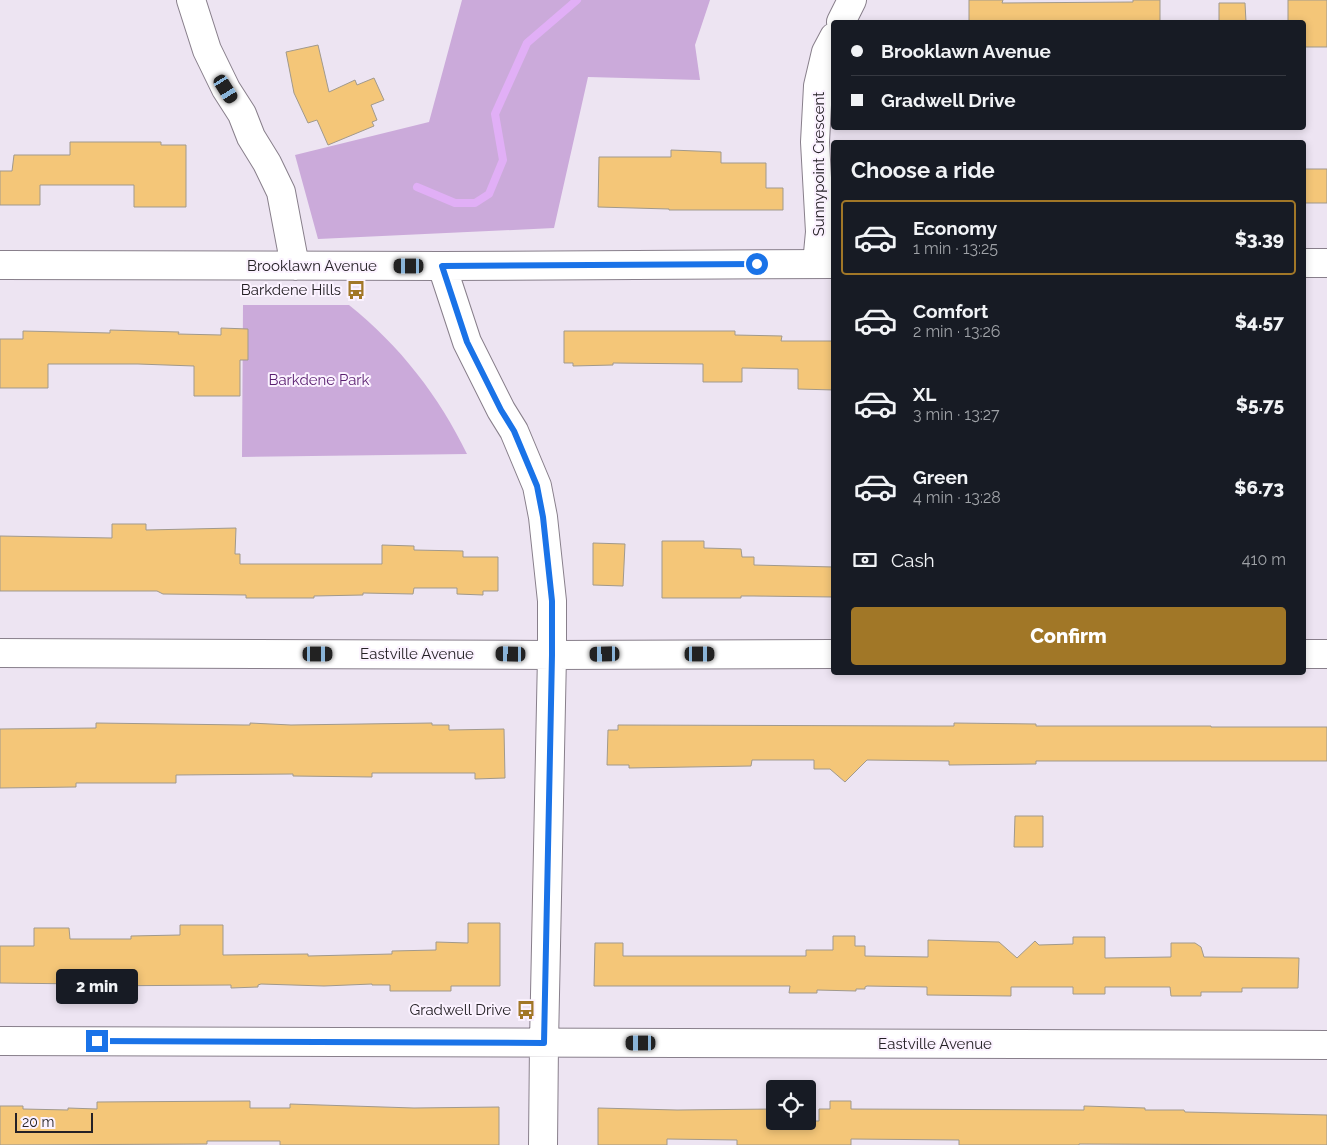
<!DOCTYPE html>
<html lang="en">
<head>
<meta charset="utf-8">
<style>
  :root { --surface:#171b24; --page:#242831; --text:#f1f3f6; --muted:#9ea1a6; --line:#363941; --accent:#a17727 }
  body { margin:0; font-family:Raleway,sans-serif; background:var(--page); color:var(--text); height:100vh; display:flex; flex-direction:column; font-size:19px; white-space:nowrap }
  * { box-sizing:border-box; margin:0 }
  p { font-size:16px; color:var(--muted) }
  .icon { flex:none; width:28px; height:28px; fill:none; stroke:currentColor; stroke-width:2; stroke-linecap:round; stroke-linejoin:round }
  .map { position:relative; flex:1; overflow:hidden }
  .side { position:absolute; left:831px; top:140px; width:475px; height:535px; display:flex; flex-direction:column; background:var(--surface); border-radius:5px; box-shadow:0 2px 8px #0003 }
  .side>* { flex:none }
  .top-card { position:absolute; left:831px; top:20px; width:475px; height:110px; border-radius:5px; box-shadow:0 2px 8px #0003; display:grid; align-content:center; height:110px; padding:0 20px; background:var(--surface) }
  .fabs { position:absolute; left:766px; top:1080px; display:grid; gap:10px }
  .fabs a { display:grid; place-items:center; width:50px; height:50px; border-radius:5px; background:var(--surface); box-shadow:0 2px 8px #0003; font-size:25px }
  .scale { position:absolute; left:15px; bottom:12px; width:78px; box-sizing:border-box; padding-left:5px; border:2px solid #252126; border-top:0; font-size:14px; line-height:18px; white-space:nowrap; color:#252126; -webkit-text-stroke:4px #fbf2ff; paint-order:stroke }
  .end { position:absolute; width:22px; height:22px; margin:-11px; border:6px solid #1a73e8; background:#fff; box-shadow:0 0 0 2px #fff }
  .from { border-radius:50% }
  .bubble { position:absolute; height:35px; border-radius:5px; background:var(--surface); box-shadow:0 2px 8px #0003; font-size:16px; font-weight:800; line-height:35px; text-align:center }
  .car { position:absolute; width:15px; height:30px; margin:-15px -8px; border-radius:6px; box-shadow:0 0 4px 1px #0007; background:linear-gradient(#222 24%,#8ab4d8 0 40%,#222 0 76%,#8ab4d8 0 86%,#222 0) }
  .top-card b { display:flex; align-items:center; gap:18px; height:48px; font-size:19px }
  .top-card b+b { border-top:1px solid var(--line) }
  .top-card i { width:12px; height:12px; background:var(--text) }
  ul { padding:0; list-style:none }
  li { display:flex; align-items:center; gap:15px; height:75px; margin:0 10px 8px; padding:0 10px; border:2px solid transparent; border-radius:5px }
  li div { flex:1 }
  li b { display:block; font-size:19px }
  li em { font-style:normal; font-weight:800 }
  li.on { border-color:var(--accent) }
  li>.icon { width:45px; height:45px; stroke-width:1.5 }
  h2 { padding:0 20px; font-size:22px; line-height:60px }
  .pay { display:flex; align-items:center; gap:12px; height:55px; padding:0 20px; font-size:19px }
  .pay p { margin-inline-start:auto }
  .button { display:flex; gap:10px; margin-top:auto; padding:10px 20px }
  .button a { flex:1; height:58px; border-radius:5px; background:var(--accent); color:#fff; font-size:20px; font-weight:800; line-height:58px; text-align:center }
  .map>svg:first-child { display:block }
  .green { fill:#cbaada }
  .lines { fill:none; stroke-linecap:round; stroke-linejoin:round }
  .stream { stroke:#e1aff6; stroke-width:8 }
  .building { fill:#f4c678; stroke:#a1998c }
  .minor-casing { stroke:#887f8b; stroke-width:30 }
  .minor { stroke:#fff; stroke-width:28 }
  .route { stroke:#1a73e8; stroke-width:6 }
  .labels { text-anchor:middle; dominant-baseline:central; stroke-width:4; stroke-linejoin:round; paint-order:stroke }
  .street-label { font-size:15px; fill:#252126; stroke:#fbf2ff }
  .poi-label { font-size:15px; fill:#252126; stroke:#fbf2ff; text-anchor:end }
  .park-label { font-size:15px; fill:#5a1f70; stroke:#fbf2ff }
</style>
</head>
<body>
<div class="map">
<svg width="1327" height="1145" viewBox="0 0 1327 1145">
  <rect width="100%" height="100%" fill="#ede4f2"/>
  <path class="green" d="M462 0H710L695 45 700 80 588 77 554 228 318 239 295 155 429 122Z
    M243 305H349C400 346 439 396 467 454L242 457Z"/>
  <g class="lines">
    <path class="stream" d="M417 187 455 203H475L489 194 503 160 495 114 527 43 577 0"/>
  </g>
  <path class="building" d="M969 0H1003L1002 3 1133 2V0H1160V22H969Z
    M1288 0H1327V47H1304V22H1288Z
    M1219 3H1245L1246 22H1219Z
    M318 45 329 92 355 80 357 85 374 78 384 100 371 105 377 120 372 122 374 126 328 145 317 120 308 123 294 93 286 52Z
    M70 142H161V145H186V207H134V185H40V205H0V171H12L14 155H70Z
    M671 150 721 152V163H766V188H783V210H669V209L598 207 599 157H671Z
    M1304 169H1327V203H1304Z
    M221 328 248 329V360H240V396H194V366L138 364H48V388H0V339H23V331L110 333V330L179 332 178 334 221 335Z
    M564 331H735V335L782 336 781 341H834V390L798 389V369L742 368V382H703V364L613 363V365L573 366V363H564Z
    M112 524H146V530L236 528 235 554H240V564H382V545L414 546V550L463 551V557H498V591H483V595L457 594V588H414L413 594 363 593V595L314 596V598H246V595L163 594 157 591H0V536L112 538Z
    M662 541H704V548L741 549 742 557H754V565L834 567V597L754 596H741V598H662Z
    M593 543 625 544 623 586 593 585Z
    M96 723 244 725H250V723L291 725 432 723V725H449V730L504 729 505 778 475 779V773H372V777L293 776V774L176 775V783H76V787L0 788V729L96 728Z
    M954 723 1036 724V726H1211V727H1327V761H1036V764L949 765V761L867 760 845 782 830 769H814V760H752L751 766 629 768V765H607L608 730H618V725L937 726H954Z
    M1015 816H1043V847H1014Z
    M468 923H500V986H451V991H390V985H372V984L324 986 261 984 258 985V987L231 988V985L84 986V984L0 983V946H34V928H69L70 939H131V936L180 935V925H223V955L308 954V956L392 954V951L436 950V942L468 943Z
    M833 936H855V946H865V956L928 957V940L999 942 1017 958 1035 941 1039 945 1073 944V937H1105V958L1171 957V943H1195L1201 947 1204 957 1299 958 1298 988H1242V992H1201V996H1171L1170 987H1105V994H1073V987H1011V996L927 995V987L867 986 865 987V989H856V991L817 990V993H789L790 986H594L595 943H623V956H806V950H833Z
    M250 1101V1108H290V1104L414 1108 499 1107V1145H280V1141H207V1144L0 1145V1106H23V1109L68 1110V1108L97 1109V1102Z
    M830 1101H851V1109L1084 1110V1106L1145 1108V1110H1184L1185 1112 1327 1115V1145L1079 1144V1145H959V1140L851 1139V1145H737V1140L667 1139V1145H598V1108L677 1110 775 1109V1121H819V1109H830Z"/>
  <g class="lines">
    <g class="minor-casing">
      <path id="minor" d="M191 0 207 50 226 89 242 114 251 137 267 163 281 192 295 266
        M841 22 852 0
        M1304 263H1327
        M817 264 820 232 815 142 818 86 826 52 834 37
        M0 265 442 266 834 264
        M442 266 467 342 501 410 514 431 537 486 543 517 552 601V655L544 1043 543 1145
        M0 653 552 655 834 654
        M1304 654H1327
        M0 1041 1327 1045"/>
    </g>
    <use href="#minor" class="minor"/>
  </g>
  <g class="lines">
    <path class="route" d="M97 1041 544 1043 552 655V601L543 517 537 486 514 431 501 410 467 342 442 266 757 264"/>
  </g>
  <defs>
    <g id="bus-bare" transform="scale(1.5)"><path d="M-5-6H5V4H4V6H2V4H-2V6H-4V4H-5ZM-3.5-4V0h7V-4ZM-3.5 1.2v1.5H-2V1.2ZM2 1.2v1.5H3.5V1.2Z" fill="#a17727" stroke="#fbf2ff" stroke-width="2.5" paint-order="stroke"/></g>
  </defs>
  <g fill-rule="evenodd">
    <use href="#bus-bare" x="356" y="290"/>
    <use href="#bus-bare" x="526" y="1010"/>
  </g>
  <g class="labels">
    <g class="street-label">
      <text transform="translate(819 164) rotate(-90)">Sunnypoint Crescent</text>
      <text x="312" y="266">Brooklawn Avenue</text>
      <text x="417" y="654">Eastville Avenue</text>
      <text x="935" y="1044">Eastville Avenue</text>
    </g>
    <g class="poi-label">
      <text x="341" y="290">Barkdene Hills</text>
      <text x="511" y="1010">Gradwell Drive</text>
    </g>
    <g class="park-label">
      <text x="319" y="380">Barkdene Park</text>
    </g>
  </g>
</svg>
<div class="fabs">
<a><svg class="icon" aria-label="locate" viewBox="0 0 24 24"><circle cx="12" cy="12" r="6"/><path d="M12 2v4M12 18v4M2 12h4M18 12h4"/></svg></a>
</div>
<div class="scale">20 m</div>
<i class="end from" style="left:757px;top:264px"></i>
<i class="end" style="left:97px;top:1041px"></i>
<div class="bubble" style="left:56px;top:969px;width:82px">2 min</div>
<i class="car" style="left:226px;top:89px;rotate:148deg"></i>
<i class="car" style="left:409px;top:266px;rotate:270deg"></i>
<i class="car" style="left:318px;top:654px;rotate:90deg"></i>
<i class="car" style="left:511px;top:654px;rotate:271deg"></i>
<i class="car" style="left:605px;top:654px;rotate:269deg"></i>
<i class="car" style="left:700px;top:654px;rotate:90deg"></i>
<i class="car" style="left:641px;top:1043px;rotate:270deg"></i>
<div class="top-card">
<b><i class="from"></i>Brooklawn Avenue</b>
<b><i></i>Gradwell Drive</b>
</div>
<section class="side">
<h2>Choose a ride</h2>
<ul>
<li class="on"><svg class="icon" aria-label="car" viewBox="0 0 24 24"><path d="M5 17H2v-5l4-1 3-4h7l3 4 3 1v5h-3M9 17h6M6 11h13"/><circle cx="7" cy="17" r="2"/><circle cx="17" cy="17" r="2"/></svg><div><b>Economy</b><p>1 min · 13:25</p></div><em>$3.39</em></li>
<li><svg class="icon" aria-label="car" viewBox="0 0 24 24"><path d="M5 17H2v-5l4-1 3-4h7l3 4 3 1v5h-3M9 17h6M6 11h13"/><circle cx="7" cy="17" r="2"/><circle cx="17" cy="17" r="2"/></svg><div><b>Comfort</b><p>2 min · 13:26</p></div><em>$4.57</em></li>
<li><svg class="icon" aria-label="car" viewBox="0 0 24 24"><path d="M5 17H2v-5l4-1 3-4h7l3 4 3 1v5h-3M9 17h6M6 11h13"/><circle cx="7" cy="17" r="2"/><circle cx="17" cy="17" r="2"/></svg><div><b>XL</b><p>3 min · 13:27</p></div><em>$5.75</em></li>
<li><svg class="icon" aria-label="car" viewBox="0 0 24 24"><path d="M5 17H2v-5l4-1 3-4h7l3 4 3 1v5h-3M9 17h6M6 11h13"/><circle cx="7" cy="17" r="2"/><circle cx="17" cy="17" r="2"/></svg><div><b>Green</b><p>4 min · 13:28</p></div><em>$6.73</em></li>
</ul>
<div class="pay"><svg class="icon" aria-label="cash" viewBox="0 0 24 24"><path d="M3 7h18v10H3z"/><circle cx="12" cy="12" r="2"/></svg>Cash<p>410 m</p></div>
<div class="button"><a>Confirm</a></div>
</section>
</div>
</body>
</html>
